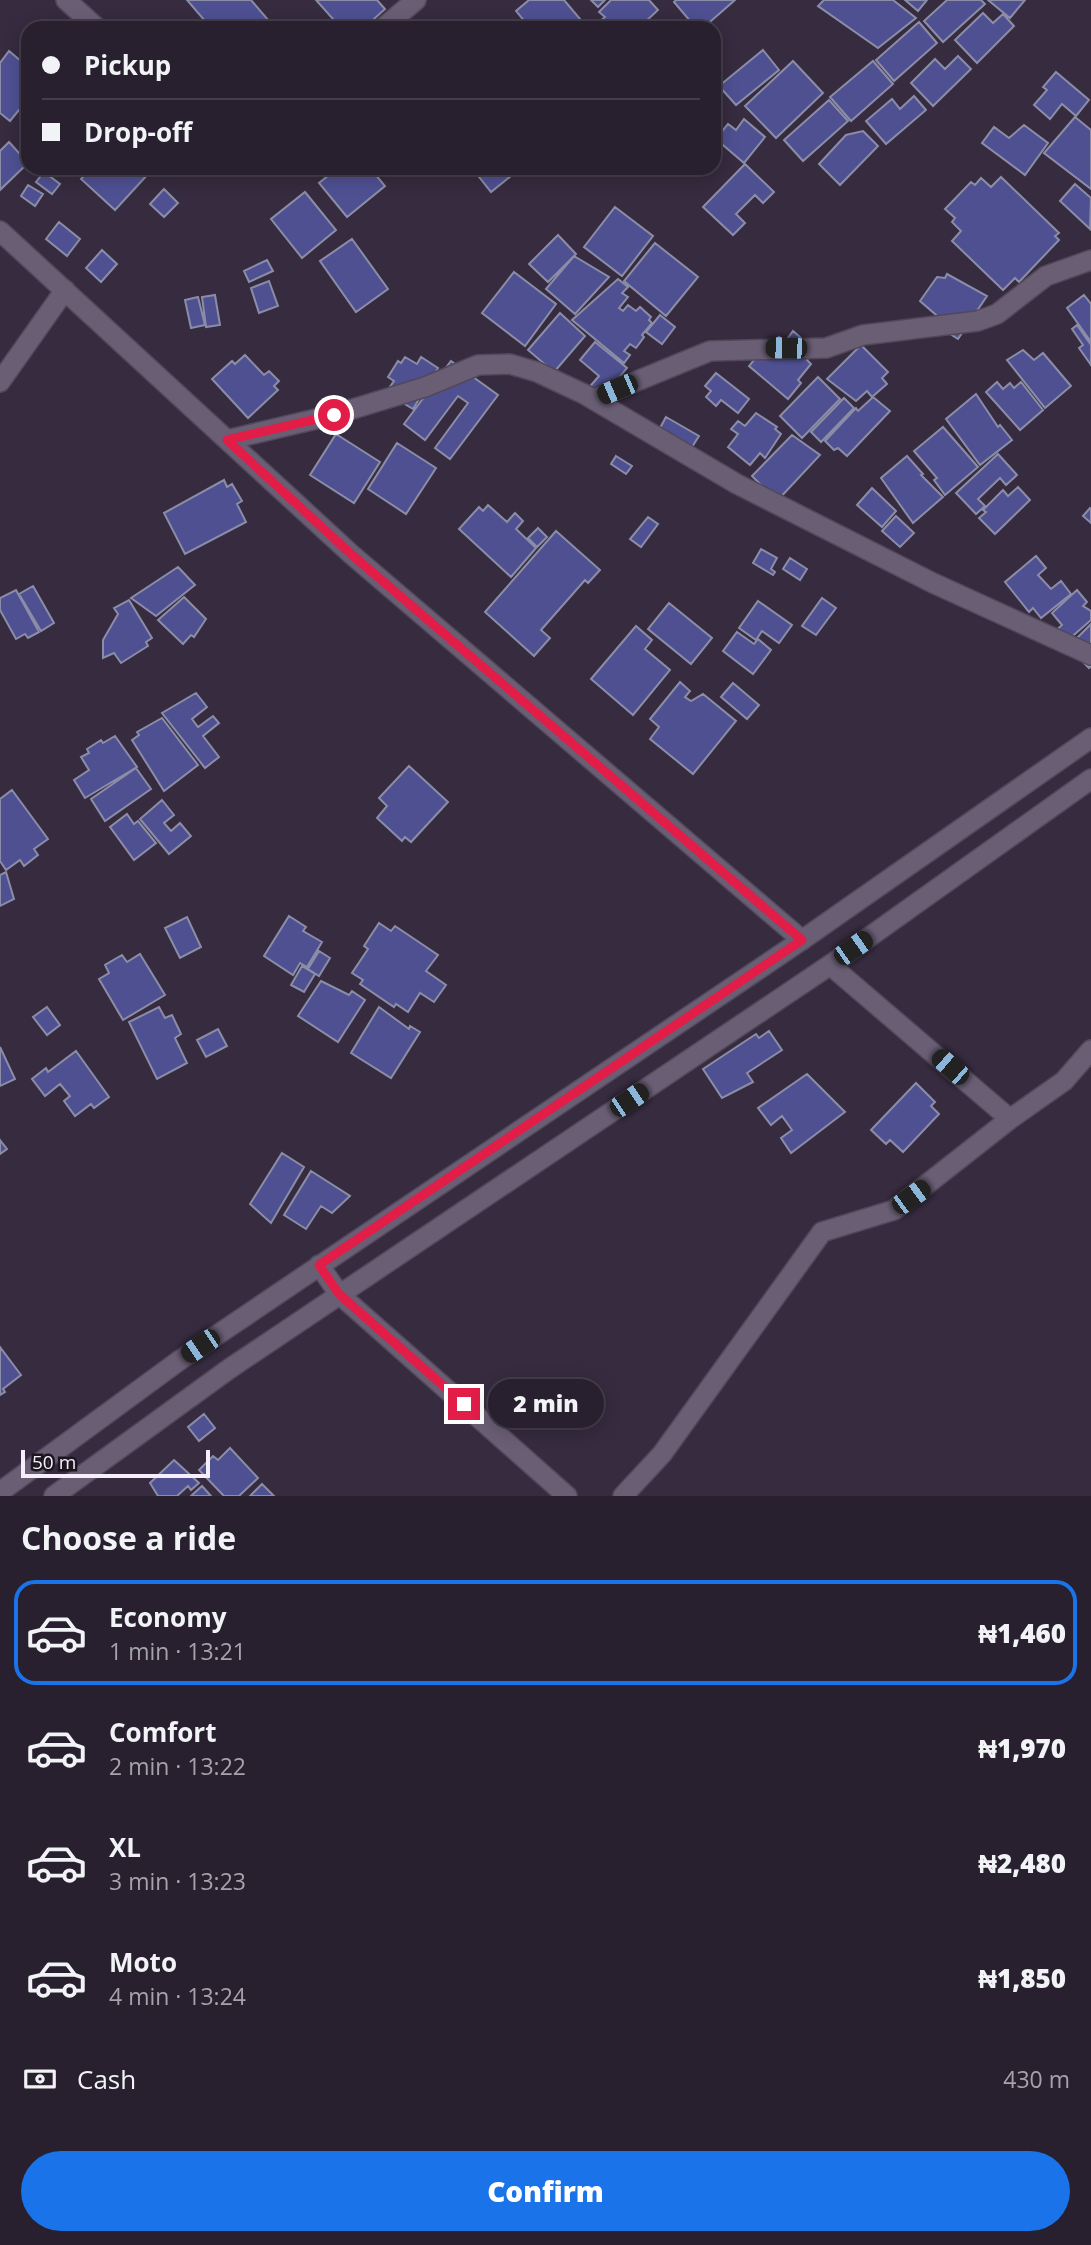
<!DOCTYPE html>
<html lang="en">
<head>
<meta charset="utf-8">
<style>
  :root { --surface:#28202f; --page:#302837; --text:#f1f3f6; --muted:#a5a3aa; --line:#443e4b; --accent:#1a73e8 }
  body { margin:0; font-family:"Open Sans",sans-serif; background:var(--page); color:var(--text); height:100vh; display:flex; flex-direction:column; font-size:26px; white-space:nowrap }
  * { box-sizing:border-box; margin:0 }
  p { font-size:23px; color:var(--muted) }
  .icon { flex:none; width:38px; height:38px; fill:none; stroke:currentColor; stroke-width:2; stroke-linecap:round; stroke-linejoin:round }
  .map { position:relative; height:1496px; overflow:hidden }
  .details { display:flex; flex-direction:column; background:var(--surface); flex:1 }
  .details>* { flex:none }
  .hud { position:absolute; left:21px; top:21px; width:700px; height:154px; border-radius:21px; box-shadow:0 4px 18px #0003,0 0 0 2px var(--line); display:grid; align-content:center; height:154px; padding:0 21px; background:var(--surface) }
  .scale { position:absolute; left:21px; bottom:18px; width:189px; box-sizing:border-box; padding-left:7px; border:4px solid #f5eefb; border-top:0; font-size:19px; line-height:24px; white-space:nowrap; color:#f5eefb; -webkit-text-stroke:5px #1b161f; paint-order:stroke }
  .end { position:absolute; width:32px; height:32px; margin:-16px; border:9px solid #e11d48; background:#fff; box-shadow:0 0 0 4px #fff }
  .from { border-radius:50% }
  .bubble { position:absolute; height:49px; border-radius:24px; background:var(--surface); box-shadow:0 4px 18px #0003,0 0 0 2px var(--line); font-size:23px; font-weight:800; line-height:49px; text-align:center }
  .car { position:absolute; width:21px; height:42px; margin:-21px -10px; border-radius:9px; box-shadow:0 0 5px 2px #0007; background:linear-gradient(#222 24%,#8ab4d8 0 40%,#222 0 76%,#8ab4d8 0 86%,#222 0) }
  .hud b { display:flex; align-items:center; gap:24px; height:66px; font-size:26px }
  .hud b+b { border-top:2px solid var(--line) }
  .hud i { width:18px; height:18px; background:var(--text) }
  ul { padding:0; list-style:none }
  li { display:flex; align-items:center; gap:21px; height:105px; margin:0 14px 10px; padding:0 7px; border:4px solid transparent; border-radius:21px }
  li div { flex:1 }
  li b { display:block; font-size:26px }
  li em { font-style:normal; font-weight:800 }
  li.selected { border-color:var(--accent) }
  li>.icon { width:63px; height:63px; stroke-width:1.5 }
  h2 { padding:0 21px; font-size:32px; line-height:84px }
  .pay { display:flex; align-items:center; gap:18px; height:77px; padding:0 21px; font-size:26px }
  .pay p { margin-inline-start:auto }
  .action { display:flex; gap:14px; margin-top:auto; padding:14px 21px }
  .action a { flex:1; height:80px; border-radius:42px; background:var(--accent); color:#fff; font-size:28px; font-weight:800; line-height:80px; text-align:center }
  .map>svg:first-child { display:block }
  .building { fill:#4f5092; stroke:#8b8da7; stroke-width:2 }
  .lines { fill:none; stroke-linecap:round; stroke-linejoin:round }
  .minor-casing { stroke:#524859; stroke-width:22 }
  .minor { stroke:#6a5e75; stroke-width:19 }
  .route { stroke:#e11d48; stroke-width:9 }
</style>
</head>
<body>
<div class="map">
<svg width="1091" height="1496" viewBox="0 0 1091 1496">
  <rect width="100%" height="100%" fill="#362b3f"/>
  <path class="building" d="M187 0H251L275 28H211Z
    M316 0H377L385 9 364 28H341Z
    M529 0H564L581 20 571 28H530L516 11Z
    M591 0H605L598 7Z
    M611 0H649L658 10 644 23 645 28H605L599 22 605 17 599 12Z
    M676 0H735L703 28H696L674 2Z
    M824 0H893L916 18 878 48 818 6Z
    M905 0H927L918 11Z
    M947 0H981L985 4 943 42 924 21Z
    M988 0H1025L1010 18Z
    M983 13 993 23 1003 14 1014 26 977 63 955 40Z
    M919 22 937 43 894 81 876 60Z
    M763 50 779 70 736 105 719 86Z
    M9 51 28 67V99L10 121 0 113V63Z
    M958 56 971 69 933 106 911 83 935 59 945 69Z
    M793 61 823 93 776 138 745 106Z
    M873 61 893 84 851 121 830 97Z
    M1056 72 1089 100 1076 116 1062 104 1050 119 1034 105 1047 90 1043 87Z
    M914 96 926 110 886 144 866 121 892 99 900 109Z
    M829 100 848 121 803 161 784 140Z
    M714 115 721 120 714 131Z
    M1075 117 1091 130V189L1044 153Z
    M744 119 765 137 744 163 716 139 728 124 736 130Z
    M1024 125 1048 143 1025 175 982 143 994 127 1009 138Z
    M863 131 878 146 840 185 819 164 846 135Z
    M9 142 28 163 0 190V151Z
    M745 164 774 192 763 203 755 195 736 214 745 223 733 235 703 207Z
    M91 168H143L149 173 115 210 81 179Z
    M338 168H370L385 186 347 217 319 183Z
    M472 168H521L491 192Z
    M44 172 60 184 52 194 36 182Z
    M1001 177 1059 233 1055 236 1059 240 1019 282 1015 278 1003 290 952 241 961 231 952 222 955 218 945 209 971 182 975 185 981 178 991 187Z
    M1075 184 1091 198 1090 229 1060 201Z
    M28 185 43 194 35 206 21 196Z
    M164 189 178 203 164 217 150 204Z
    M305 192 336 230 302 258 271 219Z
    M615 207 653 236 622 276 584 247Z
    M59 222 80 239 67 256 46 239Z
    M558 235 576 254 548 282 529 264Z
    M352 239 388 289 356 312 320 261Z
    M655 243 698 277 666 316 624 281Z
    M102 250 117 264 101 282 86 268Z
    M574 256 609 277 575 314 546 289Z
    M267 260 273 271 249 282 244 271Z
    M514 272 556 304 525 346 482 313Z
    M947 274 987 296 958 339 939 327 943 321 920 301 937 277 945 278Z
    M618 279 628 287 622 293 628 297 619 308 623 311 628 305 636 311 640 307 651 317 649 320 652 323 642 335 644 337 636 348 630 344 624 351 630 355 624 363 572 320Z
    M269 281 278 306 259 313 251 288Z
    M215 295 220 325 206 327 202 297Z
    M1084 295 1091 304V342L1067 308Z
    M198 297 205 325 191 328 185 300Z
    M560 313 585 336 554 372 528 350Z
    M660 315 675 327 662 344 646 332Z
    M1077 325 1091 345V365L1079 348 1083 345 1072 329Z
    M793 331 815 350 807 360 811 364 798 380 801 383 788 399 749 366 762 350 765 353 779 337 785 342Z
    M595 342 627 368 599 402 586 391 599 376 580 360Z
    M861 345 888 372 882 378 887 384 872 397 867 391 856 401 827 379Z
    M1023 350 1034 360 1043 353 1071 386 1045 408 1007 360Z
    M245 355 264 375 269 371 279 381 274 386 278 390 248 418 212 379 232 361 235 364Z
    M405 357 417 364 421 357 438 368 413 409 393 397 389 388 394 381 388 377 398 361 401 363Z
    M451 361 498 395 450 459 435 448 468 403 458 396 425 440 404 424Z
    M716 373 749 399 738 413 721 400 716 406 706 397 711 391 705 386Z
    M818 377 840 399 802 438 780 416Z
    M997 382 1003 389 1010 383 1014 388 1021 382 1043 410 1020 430 986 392Z
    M976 394 998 427 1000 425 1012 440 980 465 946 419Z
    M873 397 890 411 847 456 838 448 834 450 825 441 856 408 858 411Z
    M844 398 854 408 821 442 811 432Z
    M756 413 777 427 775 429 781 434 765 458 760 453 750 465 728 447 738 434 731 429 738 421 745 426Z
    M666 417 699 436 692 447 660 428Z
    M943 427 978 467 945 495 934 480 937 478 914 451Z
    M336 434 380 462 354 503 310 475Z
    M792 435 820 455 777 501 752 476Z
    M397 443 436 468 406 514 368 489Z
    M998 454 1017 475 1006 485 1000 478 978 499 985 506 976 514 956 493Z
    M616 456 632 466 626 474 611 464Z
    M907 456 923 474 921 475 943 497 913 523 881 478Z
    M224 480 227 487 232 484 242 501 237 504 246 522 185 554 164 513Z
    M1018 487 1030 500 995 534 979 518 986 512 983 510 1003 490 1008 496Z
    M872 488 896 511 882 527 857 505Z
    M488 505 507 522 515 513 523 521 516 529 536 548 511 577 459 529 479 507 483 511Z
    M1090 508 1091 509V523L1083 516Z
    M896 516 914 533 900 547 882 531Z
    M648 517 658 524 641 547 630 539Z
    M538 528 547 537 537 547 528 538Z
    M556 531 600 570 588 583 585 580 541 630 550 638 534 656 485 612Z
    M761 549 777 558 771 569 775 572 773 575 753 563Z
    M1036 556 1046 568 1038 575 1051 589 1061 581 1071 594 1041 618 1033 608 1029 612 1005 582Z
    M790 558 807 569 800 580 783 569Z
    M178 567 195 585 156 616 131 598Z
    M33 586 54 623 41 631 19 594Z
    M16 590 39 632 28 638 25 634 16 639 0 610V598Z
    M1077 590 1087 602 1083 606 1091 611V620L1059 648 1049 637 1062 625 1052 613Z
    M184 597 206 619 194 637 191 635 183 644 158 620Z
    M822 598 836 608 816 635 802 626Z
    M129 600 152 638 146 642 148 646 121 663 114 653 103 658V640L118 614 114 608Z
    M758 601 792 625 779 643 762 631 756 640 739 628Z
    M669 603 712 638 691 664 648 629Z
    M1091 624V666L1089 668 1068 647Z
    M636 626 652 640 645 649 670 670 633 715 591 679Z
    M737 632 754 644 758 639 771 650 753 674 723 651Z
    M680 682 690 691 685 697 691 701 703 694 736 721 693 774 650 739 659 727 650 719Z
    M733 683 759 705 747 719 721 697Z
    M196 693 207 707 192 719 198 727 213 716 219 723 203 736 219 757 205 768 162 713Z
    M162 718 198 765 164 791 132 740 139 735 137 732Z
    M115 736 137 767 85 798 74 780 89 770 81 757 89 753 87 749 101 740 103 743Z
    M409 766 448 802 411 842 405 837 402 841 377 818 387 806 379 798Z
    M136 768 151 789 105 821 91 799Z
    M12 790 48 839 34 849 38 855 24 866 20 860 6 870 0 861V799Z
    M162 800 174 815 164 823 171 831 180 823 191 836 169 854 140 819Z
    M127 814 134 824 138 821 156 843 134 860 110 827Z
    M6 872 14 899 0 906V875Z
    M289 916 306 927 303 931 322 942 307 967 300 963 293 975 264 956Z
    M187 917 201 947 180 958 165 928Z
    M379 923 391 931 395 926 438 955 426 971 446 985 434 1002 420 993 408 1012 396 1004 394 1007 360 984 363 980 352 973 368 949 364 946Z
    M319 951 330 958 319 976 308 969Z
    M140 954 165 995 123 1020 99 979 109 973 105 965 122 955 127 962Z
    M302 966 315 974 304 992 291 985Z
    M321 981 349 995 352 991 365 1000 338 1042 298 1016Z
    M47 1007 60 1025 47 1035 33 1017Z
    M159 1007 165 1018 172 1015 181 1034 175 1038 187 1063 157 1079 129 1022Z
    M379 1007 409 1029 410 1026 420 1032 391 1078 351 1053Z
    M218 1029 227 1046 206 1057 197 1040Z
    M769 1031 782 1050 747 1073 753 1082 722 1098 703 1069 756 1034 759 1038Z
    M0 1047 15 1079 0 1086Z
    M76 1051 109 1097 94 1108 91 1104 75 1116 64 1101 70 1096 60 1084 45 1096 32 1079 46 1068 48 1072Z
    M807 1074 845 1112 791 1153 781 1138 792 1130 782 1116 771 1125 758 1108Z
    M916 1083 935 1102 931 1106 939 1114 903 1152 890 1140 886 1144 871 1130Z
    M0 1140 7 1149 0 1154Z
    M282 1153 304 1167 271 1223 250 1204Z
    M311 1171 350 1196 332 1213 321 1206 306 1229 284 1215Z
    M0 1347 21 1375 3 1389 5 1392 0 1395Z
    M204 1414 215 1428 199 1441 188 1427Z
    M230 1448 258 1478 239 1496H224L199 1470 213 1456 218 1460Z
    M174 1460 199 1483 191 1490 188 1486 177 1496H158L150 1483Z
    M262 1484 274 1496H250Z
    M202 1486 211 1496H191Z"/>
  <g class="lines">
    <g class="minor-casing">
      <path id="minor" d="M66 0 97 28
        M383 28 416 0
        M0 231 351 554 802 940
        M0 382 65 290
        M593 399 710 351 826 348 863 335 978 321 997 314 1046 276 1091 260
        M227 440 333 415 425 387 478 365 510 364 537 372 584 394 737 484 933 583 1091 655
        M830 965 1010 1119
        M319 1265 339 1294 567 1496
        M0 1492 180 1360 802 940 1091 738
        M54 1496 229 1369 830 965 1091 779
        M623 1496 662 1454 822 1232 894 1210 1010 1119 1064 1081 1091 1050"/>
    </g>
    <use href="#minor" class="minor"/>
  </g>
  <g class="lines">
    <path class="route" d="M334 415 227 440 351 554 802 940 319 1265 339 1294 464 1404"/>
  </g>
</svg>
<div class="scale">50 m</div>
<i class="end from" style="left:334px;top:415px"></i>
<i class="end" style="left:464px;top:1404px"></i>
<div class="bubble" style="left:488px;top:1379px;width:116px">2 min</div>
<i class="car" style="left:786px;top:348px;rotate:271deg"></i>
<i class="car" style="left:617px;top:389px;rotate:247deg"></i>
<i class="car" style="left:853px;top:948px;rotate:55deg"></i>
<i class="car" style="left:950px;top:1067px;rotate:311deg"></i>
<i class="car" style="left:629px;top:1100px;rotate:56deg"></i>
<i class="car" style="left:911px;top:1197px;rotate:54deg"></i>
<i class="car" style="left:200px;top:1346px;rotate:236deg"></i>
<div class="hud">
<b><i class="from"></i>Pickup</b>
<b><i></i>Drop-off</b>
</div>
</div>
<section class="details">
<h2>Choose a ride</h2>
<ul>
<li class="selected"><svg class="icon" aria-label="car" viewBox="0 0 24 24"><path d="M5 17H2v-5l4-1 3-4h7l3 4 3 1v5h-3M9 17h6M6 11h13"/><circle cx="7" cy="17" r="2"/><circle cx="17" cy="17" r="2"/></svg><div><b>Economy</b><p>1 min · 13:21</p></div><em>₦1,460</em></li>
<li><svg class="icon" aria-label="car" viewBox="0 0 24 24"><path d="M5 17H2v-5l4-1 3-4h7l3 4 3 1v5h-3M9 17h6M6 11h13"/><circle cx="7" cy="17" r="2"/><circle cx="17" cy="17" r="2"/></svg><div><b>Comfort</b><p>2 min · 13:22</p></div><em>₦1,970</em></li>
<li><svg class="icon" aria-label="car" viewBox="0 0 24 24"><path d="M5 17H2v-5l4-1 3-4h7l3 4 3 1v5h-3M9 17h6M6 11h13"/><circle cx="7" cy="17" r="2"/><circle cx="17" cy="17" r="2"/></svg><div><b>XL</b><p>3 min · 13:23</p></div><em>₦2,480</em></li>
<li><svg class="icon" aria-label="car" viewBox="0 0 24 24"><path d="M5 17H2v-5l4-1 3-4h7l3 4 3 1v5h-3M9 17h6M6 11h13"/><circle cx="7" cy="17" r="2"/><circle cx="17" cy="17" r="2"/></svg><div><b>Moto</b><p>4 min · 13:24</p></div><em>₦1,850</em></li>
</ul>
<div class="pay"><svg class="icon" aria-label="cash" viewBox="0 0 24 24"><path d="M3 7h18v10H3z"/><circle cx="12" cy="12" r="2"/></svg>Cash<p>430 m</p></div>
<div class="action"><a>Confirm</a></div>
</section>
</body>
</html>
